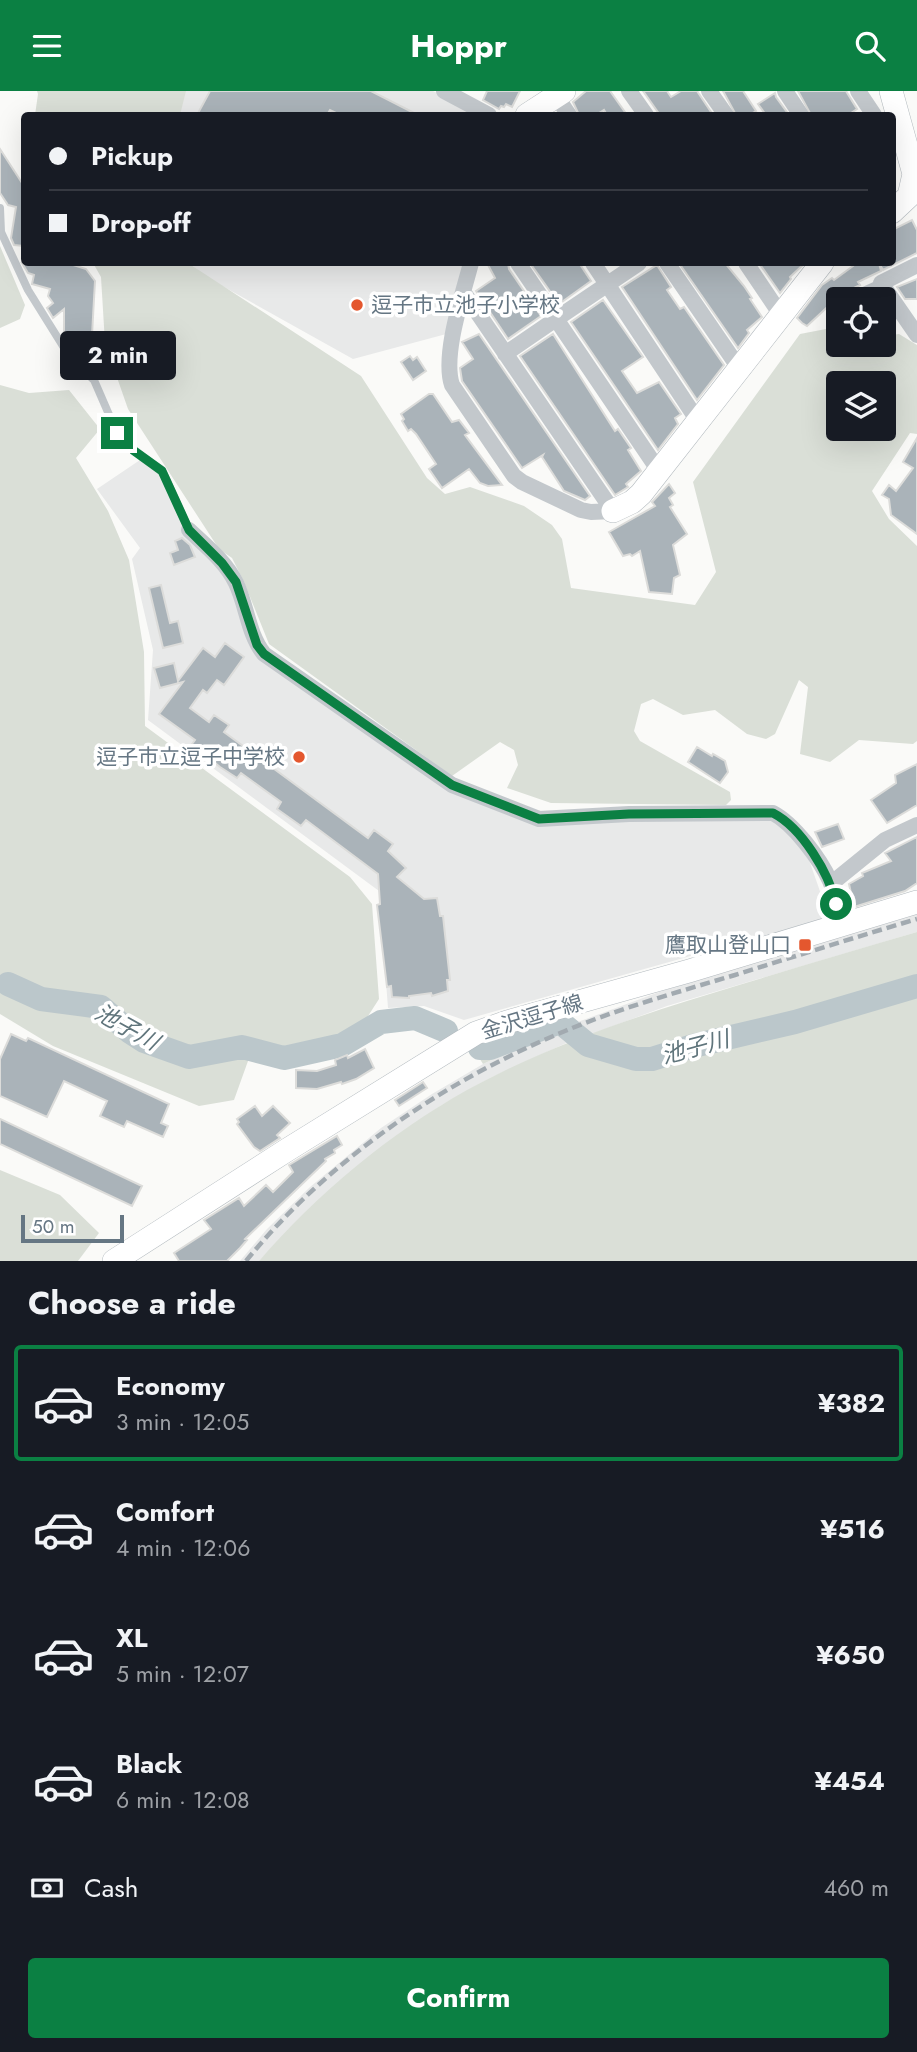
<!DOCTYPE html>
<html lang="en">
<head>
<meta charset="utf-8">
<style>
  :root { --surface:#171b24; --page:#20242c; --text:#f1f3f6; --muted:#9ea1a6; --line:#363941; --accent:#0b8043 }
  body { margin:0; font-family:Jost,"Noto Sans JP",sans-serif; background:var(--page); color:var(--text); height:100vh; display:flex; flex-direction:column; font-size:26px; white-space:nowrap }
  * { box-sizing:border-box; margin:0 }
  p { font-size:23px; color:var(--muted) }
  .icon { flex:none; width:38px; height:38px; fill:none; stroke:currentColor; stroke-width:2; stroke-linecap:round; stroke-linejoin:round }
  .map { position:relative; height:1170px; overflow:hidden }
  .panel { display:flex; flex-direction:column; background:var(--surface); flex:1 }
  .panel>* { flex:none }
  .banner { position:absolute; left:21px; top:21px; width:875px; height:154px; border-radius:7px; box-shadow:0 7px 28px #0002; display:grid; align-content:center; height:154px; padding:0 28px; background:var(--surface) }
  .controls { position:absolute; left:826px; top:196px; display:grid; gap:14px }
  .controls a { display:grid; place-items:center; width:70px; height:70px; border-radius:7px; background:var(--surface); box-shadow:0 7px 28px #0002; font-size:35px }
  .scale { position:absolute; left:21px; bottom:18px; width:103px; box-sizing:border-box; padding-left:7px; border:4px solid #657683; border-top:0; font-size:19px; line-height:24px; white-space:nowrap; color:#657683; -webkit-text-stroke:5px #fff; paint-order:stroke }
  .end { position:absolute; width:32px; height:32px; margin:-16px; border:9px solid #0b8043; background:#fff; box-shadow:0 0 0 4px #fff }
  .from { border-radius:50% }
  .bubble { position:absolute; height:49px; border-radius:7px; background:var(--surface); box-shadow:0 7px 28px #0002; font-size:23px; font-weight:700; line-height:49px; text-align:center }
  .banner b { display:flex; align-items:center; gap:24px; height:66px; font-size:26px }
  .banner b+b { border-top:2px solid var(--line) }
  .banner i { width:18px; height:18px; background:var(--text) }
  ul { padding:0; list-style:none }
  li { display:flex; align-items:center; gap:21px; height:116px; margin:0 14px 10px; padding:0 14px; border:4px solid transparent; border-radius:7px }
  li div { flex:1 }
  li b { display:block; font-size:26px }
  li em { font-style:normal; font-weight:700 }
  li.current { border-color:var(--accent) }
  li>.icon { width:63px; height:63px; stroke-width:1.5 }
  h2 { padding:0 28px; font-size:32px; line-height:84px }
  .pay { display:flex; align-items:center; gap:18px; height:77px; padding:0 28px; font-size:26px }
  .pay p { margin-inline-start:auto }
  .primary-button { display:flex; gap:14px; margin-top:auto; padding:14px 28px }
  .primary-button a { flex:1; height:80px; border-radius:7px; background:var(--accent); color:#fff; font-size:28px; font-weight:700; line-height:80px; text-align:center }
  header { display:flex; justify-content:space-between; align-items:center; height:91px; padding:0 28px; background:var(--accent); color:#fff; font-size:32px; font-weight:700 }
  .map>svg:first-child { display:block }
  .built { fill:#e8e9e9 }
  .green { fill:#dadfd7; fill-rule:evenodd }
  .lines { fill:none; stroke-linecap:round; stroke-linejoin:round }
  .river { stroke:#bbc7cb; stroke-width:24 }
  .building { fill:#aab3b9; stroke:#dcdcda; stroke-width:2 }
  .secondary-casing { stroke:#b3babf; stroke-width:24 }
  .lane { stroke:#c3c8cc; stroke-width:8 }
  .street { stroke:#c3c8cc; stroke-width:16 }
  .secondary { stroke:#fff; stroke-width:23 }
  .rail { stroke:#a2aab0; stroke-width:4.5; stroke-dasharray:10 5; stroke-linecap:butt }
  .route { stroke:#0b8043; stroke-width:9 }
  .poi-dot { fill:#e4572e; stroke:#fff; stroke-width:2.5 }
  .labels { text-anchor:middle; dominant-baseline:central; stroke-width:7; stroke-linejoin:round; paint-order:stroke }
  .poi-label { font-size:21px; fill:#657683; stroke:#fff; text-anchor:end }
  .street-label { font-size:21px; fill:#657683; stroke:#fff }
  .water-label { font-size:23px; font-style:italic; fill:#60757c; stroke:#fff }
</style>
</head>
<body>
<header><svg class="icon" aria-label="menu" viewBox="0 0 24 24"><path d="M4 6h16M4 12h16M4 18h16"/></svg>Hoppr<svg class="icon" aria-label="search" viewBox="0 0 24 24"><circle cx="10" cy="10" r="6"/><path d="M15 15l6 6"/></svg></header>
<div class="map">
<svg width="917" height="1170" viewBox="0 0 917 1170">
  <rect width="100%" height="100%" fill="#fafaf8"/>
  <path class="built" d="M174 0H433L479 24H169Z
    M189 172H467L450 242 353 268 208 187Z
    M140 369 160 383 188 444 234 493 257 564 510 721 764 725 782 735 808 766 829 826 464 929 424 915 388 917 379 800 148 629 153 559 132 468 140 457 97 398Z
    M917 822V841L667 915 589 944 575 932 662 900Z
    M559 937 573 949 490 987 440 1015 391 1050 345 1086 302 1125 259 1170H240L267 1138 310 1096 381 1037 432 1003 483 973Z"/>
  <path class="green" d="M37 0H186L180 24H35L38 3Z
    M0 155 25 214 20 228 0 237Z
    M93 172H188L361 285 427 387 445 403 470 396 524 415 552 434 562 448 571 497 695 514 716 481 693 391 800 243 826 238 838 245V254H884V245L899 243 917 254V343L910 342 872 400 889 428 917 455V650L913 653 859 649 830 671 800 663 808 596 799 589 775 643 766 648 747 643 715 619 683 624 653 608 641 613 634 640 640 650 730 701 731 709 726 714 551 712 507 697 518 674 514 659 500 651 452 685 269 553 244 491 232 467 219 458 128 318 105 252 101 186ZM838 292H884V338H838Z
    M0 294 29 302 69 299 100 338 76 367 108 420 129 469 144 561 145 635 350 786 372 813 379 908 361 936 248 970 234 1009 199 1015 53 955 0 923Z
    M917 841V1170H259C317 1103 390 1042 467 999 553 952 646 922 739 894 798 876 858 858 917 841Z
    M553 930 559 937 483 973 473 957 492 949Z
    M0 1079 60 1104 99 1142 78 1170H0Z"/>
  <g class="lines">
    <path class="river" d="M8 893 41 908 101 916 130 941 144 950 189 966 242 956 284 967 342 954 381 931 415 927 446 940
      M480 957H490L560 931 588 954 636 968H652L693 955 795 931 917 895"/>
  </g>
  <path class="building" d="M210 0H371L418 24H340L330 19 327 24H197Z
    M487 0H520L512 16 506 13 504 16 501 15 499 18 483 9Z
    M586 0H610L627 24H607L604 19 596 24H579L573 11Z
    M643 0H667L671 6 681 0H697L713 24H660Z
    M723 0H743L756 20 749 24H736Z
    M798 0H846L857 18 848 24H811Z
    M775 2 776 6 789 24H766L758 13Z
    M0 58 24 95V155L14 154 11 147 16 116 8 114 0 102Z
    M912 129 917 139V162L883 179 879 172H892V139Z
    M22 172H67L86 178 95 190 92 244 64 243V218L53 227 47 217 53 212 48 205 50 198 32 193 34 184 28 182Z
    M487 172H508L509 178 541 225 508 248 476 200 495 187Z
    M530 172H579L591 190 559 213Z
    M679 172H725L744 195 752 207 750 208 762 226 747 239 749 242 738 257Z
    M759 172H805L790 186 791 188 780 202Z
    M851 172H879L881 180 858 191 860 194 850 199 845 208H836L807 235 802 232 797 227 822 194 832 187 834 189 853 175Z
    M657 174 671 196 667 199 680 218 684 216 724 274 697 309 622 196Z
    M917 188V208H905L897 196Z
    M603 209 643 266 622 280 637 302 659 291 681 323 675 327 678 333 658 359 571 231Z
    M479 243 590 405 585 409 564 400 542 366 543 364 522 377 462 290 460 277 473 268 462 251Z
    M553 243 615 340 618 338 631 357 628 359 641 380 626 393 628 396 615 404 520 265Z
    M410 265 413 269 417 266 426 280 413 289 401 271Z
    M429 303H433L452 331 459 329 469 342 465 344 502 394 488 395 480 392 469 378 442 397 429 378 436 373 416 343 411 338 408 340 402 330 404 328 401 323Z
    M917 347V443L891 424 889 408 882 404 889 394 896 400 913 377 903 371Z
    M669 393 675 402 669 407 673 414 670 416 687 443 673 454 680 484 674 487 672 503 649 501 640 460 632 465 630 463 623 465 609 441 655 415 652 411Z
    M182 447 190 454 195 466 174 474 170 462 178 459 175 450Z
    M161 494 170 532 178 530 183 552 163 557 149 497Z
    M225 552 244 566 224 594 217 589 207 602 203 599 190 617 209 631 214 624 229 634 224 641 368 747 374 739 393 753 388 760 406 777 397 786 424 808 437 807 440 825H443L450 889H447L448 900 432 905 431 902 409 905V907L392 906 391 895 387 896 377 814 380 813 378 783 306 729 301 735 277 718 281 711 241 682 237 687 220 676 192 653 195 649 159 623 183 591 160 597 154 577 174 572 178 590 203 557 215 566Z
    M697 656 712 665 713 663 725 670 728 681 720 692 688 671Z
    M917 673V714L887 732 871 709 896 692 895 684Z
    M838 733 844 748 822 756 815 741Z
    M917 746V792L905 800 854 816 849 793 863 785 862 782 891 770 885 762Z
    M11 943 26 950 28 947 169 1013 161 1032 168 1035 163 1046 127 1030 124 1036 100 1025 107 1010 64 990 47 1026 0 1005V968Z
    M365 958 374 977 356 988 342 993 341 991 317 998 296 997V979L317 980 336 974 335 969 347 964 348 967Z
    M423 991 427 997 399 1015 395 1009Z
    M255 1015 262 1025 273 1015 290 1032 277 1044 280 1047 260 1060 254 1056 237 1033 239 1031 237 1028Z
    M0 1028 142 1095 132 1115 0 1053Z
    M337 1045 342 1054 334 1059 335 1062 325 1068 326 1070 245 1148 247 1149 240 1157 227 1170H179L174 1162 211 1138 204 1129 239 1107 244 1115 266 1094 273 1101 293 1081 289 1074Z"/>
  <g class="lines">
    <g class="secondary-casing">
      <path id="secondary" d="M891 0 914 83 909 105 892 121
        M527 24 564 0
        M613 420 632 411 641 403 822 172
        M114 1170 287 1059 476 942 507 931 689 880 917 811"/>
    </g>
    <path class="lane" d="M0 117 1 141 28 199 71 268 94 289 117 342 133 359 162 379 189 439
      M851 208 855 204 881 192
      M837 221 838 220"/>
    <path class="street" d="M444 0 489 24
      M629 0 646 24
      M709 0 726 24
      M785 0 801 24
      M858 0 874 24
      M556 5 569 24
      M593 172 698 330
      M639 172 556 228 659 380
      M667 172 739 277
      M746 172 781 224
      M917 174 881 192 917 244
      M464 202 613 420 591 421 581 419 522 391 514 385 452 294C442 264 463 203 471 172
      M505 263 556 228 518 172
      M189 439C206 455 226 471 236 492 247 515 248 543 264 563L452 694 539 728 629 723 773 722C794 733 820 768 830 790 836 803 838 820 841 834
      M832 792 885 749 917 734"/>
    <use href="#secondary" class="secondary"/>
    <path class="rail" d="M246 1170C329 1068 444 990 565 940 620 917 678 901 735 884 796 865 856 846 917 828"/>
  </g>
  <g class="lines">
    <path class="route" d="M117 342 133 359 162 380 189 439 222 472 236 491 257 554 264 563 452 694 539 728 629 723 773 722C802 737 829 782 836 813"/>
  </g>
  <g class="poi-dot">
    <circle cx="357" cy="214" r="7"/>
    <circle cx="299" cy="666" r="7"/>
    <rect x="798" y="847" width="14" height="14" rx="3.5"/>
  </g>
  <g class="labels">
    <g class="poi-label">
      <text x="371" y="214" text-anchor="start">逗子市立池子小学校</text>
      <text x="285" y="666">逗子市立逗子中学校</text>
      <text x="791" y="854">鷹取山登山口</text>
    </g>
    <g class="street-label">
      <text transform="translate(532 926) rotate(-17)">金沢逗子線</text>
    </g>
    <g class="water-label">
      <text transform="translate(127 936) rotate(29)">池子川</text>
      <text transform="translate(695 956) rotate(-15)">池子川</text>
    </g>
  </g>
</svg>
<div class="controls">
<a><svg class="icon" aria-label="locate" viewBox="0 0 24 24"><circle cx="12" cy="12" r="6"/><path d="M12 2v4M12 18v4M2 12h4M18 12h4"/></svg></a>
<a><svg class="icon" aria-label="layers" viewBox="0 0 24 24"><path d="M12 4l9 5-9 5-9-5zM3 14l9 5 9-5"/></svg></a>
</div>
<div class="scale">50 m</div>
<i class="end from" style="left:836px;top:813px"></i>
<i class="end" style="left:117px;top:342px"></i>
<div class="bubble" style="left:60px;top:240px;width:116px">2 min</div>
<div class="banner">
<b><i class="from"></i>Pickup</b>
<b><i></i>Drop-off</b>
</div>
</div>
<section class="panel">
<h2>Choose a ride</h2>
<ul>
<li class="current"><svg class="icon" aria-label="car" viewBox="0 0 24 24"><path d="M5 17H2v-5l4-1 3-4h7l3 4 3 1v5h-3M9 17h6M6 11h13"/><circle cx="7" cy="17" r="2"/><circle cx="17" cy="17" r="2"/></svg><div><b>Economy</b><p>3 min · 12:05</p></div><em>¥382</em></li>
<li><svg class="icon" aria-label="car" viewBox="0 0 24 24"><path d="M5 17H2v-5l4-1 3-4h7l3 4 3 1v5h-3M9 17h6M6 11h13"/><circle cx="7" cy="17" r="2"/><circle cx="17" cy="17" r="2"/></svg><div><b>Comfort</b><p>4 min · 12:06</p></div><em>¥516</em></li>
<li><svg class="icon" aria-label="car" viewBox="0 0 24 24"><path d="M5 17H2v-5l4-1 3-4h7l3 4 3 1v5h-3M9 17h6M6 11h13"/><circle cx="7" cy="17" r="2"/><circle cx="17" cy="17" r="2"/></svg><div><b>XL</b><p>5 min · 12:07</p></div><em>¥650</em></li>
<li><svg class="icon" aria-label="car" viewBox="0 0 24 24"><path d="M5 17H2v-5l4-1 3-4h7l3 4 3 1v5h-3M9 17h6M6 11h13"/><circle cx="7" cy="17" r="2"/><circle cx="17" cy="17" r="2"/></svg><div><b>Black</b><p>6 min · 12:08</p></div><em>¥454</em></li>
</ul>
<div class="pay"><svg class="icon" aria-label="cash" viewBox="0 0 24 24"><path d="M3 7h18v10H3z"/><circle cx="12" cy="12" r="2"/></svg>Cash<p>460 m</p></div>
<div class="primary-button"><a>Confirm</a></div>
</section>
</body>
</html>
